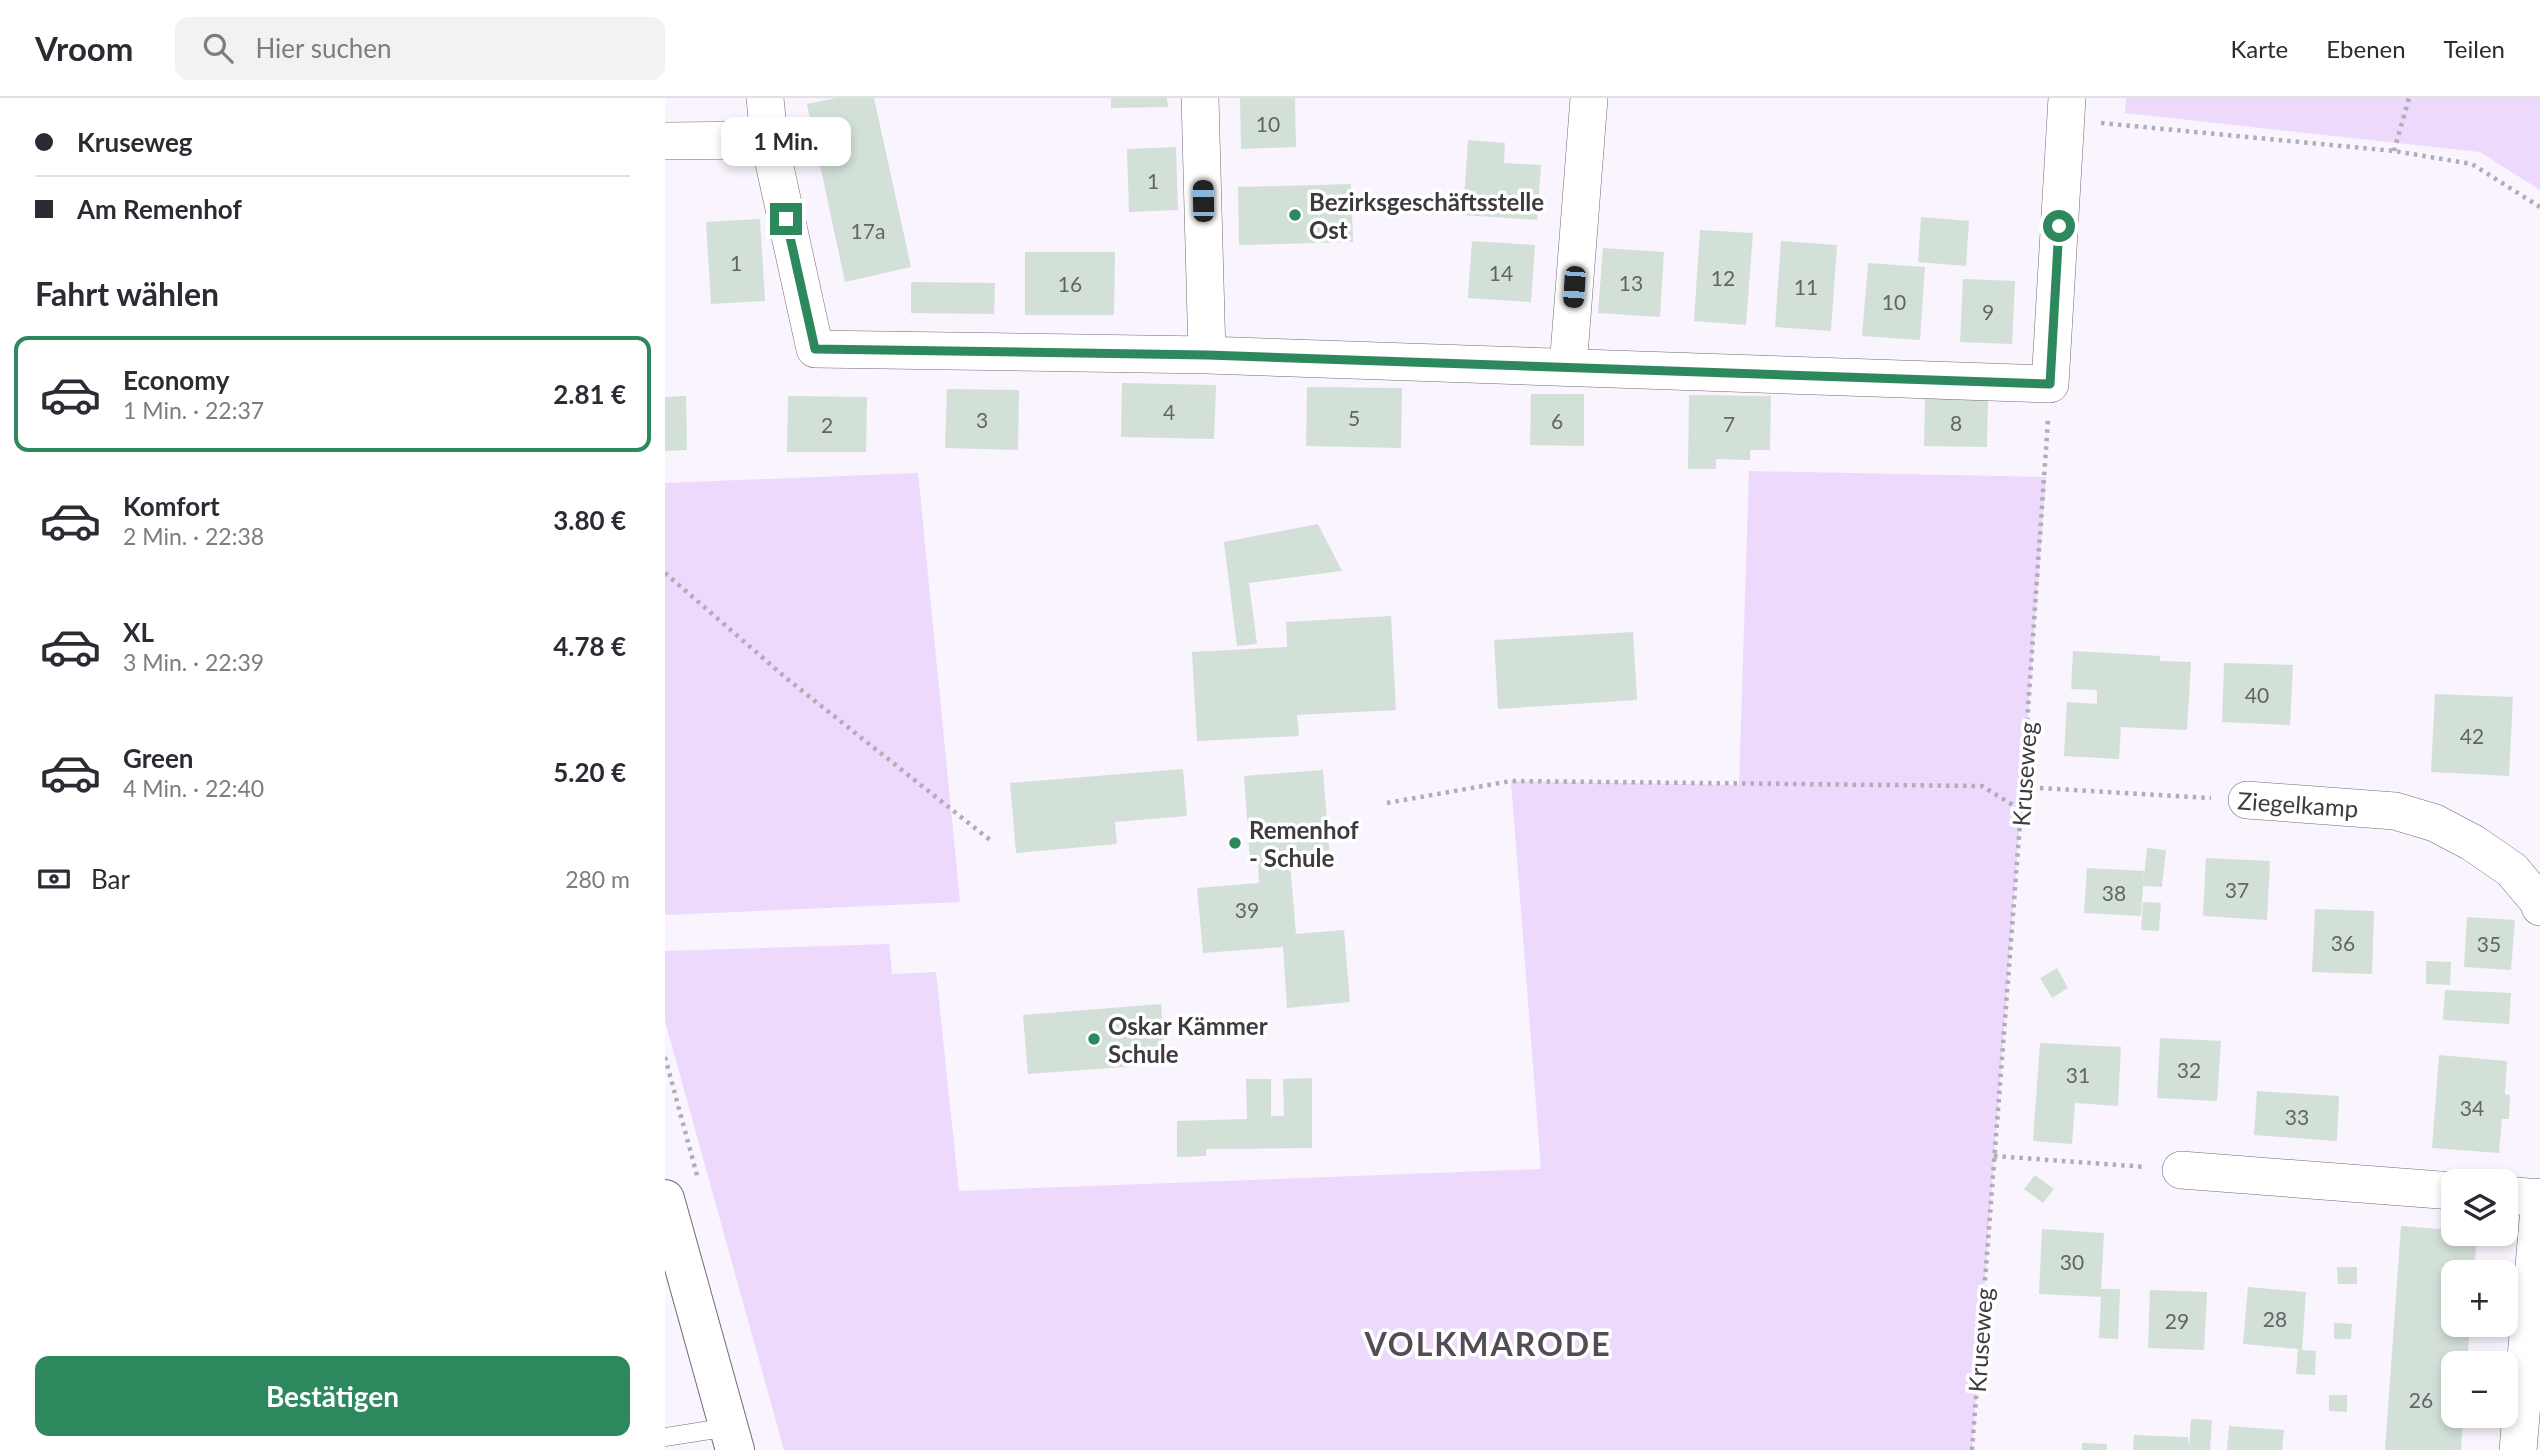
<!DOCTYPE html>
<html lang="de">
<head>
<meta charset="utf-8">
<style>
  :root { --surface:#fff; --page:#f2f2f3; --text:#2b2b33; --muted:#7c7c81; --line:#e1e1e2; --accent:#2e885e }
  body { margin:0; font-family:Lato,sans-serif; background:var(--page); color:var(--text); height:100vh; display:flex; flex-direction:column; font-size:26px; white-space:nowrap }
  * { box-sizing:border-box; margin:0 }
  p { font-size:23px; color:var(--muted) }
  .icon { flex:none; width:38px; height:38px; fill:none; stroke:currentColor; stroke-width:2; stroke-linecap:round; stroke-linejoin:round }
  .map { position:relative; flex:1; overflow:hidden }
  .drawer { display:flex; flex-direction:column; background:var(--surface); width:665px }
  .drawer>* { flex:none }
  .top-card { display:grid; align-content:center; height:154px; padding:0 35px; background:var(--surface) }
  .controls { position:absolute; left:1776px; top:1071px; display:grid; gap:14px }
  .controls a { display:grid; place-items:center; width:77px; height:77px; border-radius:14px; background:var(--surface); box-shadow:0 4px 10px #0003; font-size:35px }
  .end { position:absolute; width:32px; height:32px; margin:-16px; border:9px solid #2e885e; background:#fff; box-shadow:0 0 0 4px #fff }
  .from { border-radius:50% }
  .bubble { position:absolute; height:49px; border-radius:14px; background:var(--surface); box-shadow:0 4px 10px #0003; font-size:23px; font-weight:700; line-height:49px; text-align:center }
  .car { position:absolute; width:21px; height:42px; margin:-21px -10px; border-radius:9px; box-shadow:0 0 5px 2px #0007; background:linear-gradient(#222 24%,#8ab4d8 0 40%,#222 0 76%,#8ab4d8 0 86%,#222 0) }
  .top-card b { display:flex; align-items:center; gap:24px; height:66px; font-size:26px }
  .top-card b+b { border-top:2px solid var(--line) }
  .top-card i { width:18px; height:18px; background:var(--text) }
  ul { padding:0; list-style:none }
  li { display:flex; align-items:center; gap:21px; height:116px; margin:0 14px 10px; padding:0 21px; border:4px solid transparent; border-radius:14px }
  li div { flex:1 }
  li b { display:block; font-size:26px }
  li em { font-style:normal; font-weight:700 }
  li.selected { border-color:var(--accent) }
  li>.icon { width:63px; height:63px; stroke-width:1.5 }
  h2 { padding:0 35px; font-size:32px; line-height:84px }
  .pay { display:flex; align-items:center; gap:18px; height:77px; padding:0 35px; font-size:26px }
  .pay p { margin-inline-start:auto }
  .button { display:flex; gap:14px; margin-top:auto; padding:14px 35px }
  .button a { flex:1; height:80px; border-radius:14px; background:var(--accent); color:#fff; font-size:28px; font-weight:700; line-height:80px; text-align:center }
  header { display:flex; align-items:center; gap:42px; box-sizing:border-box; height:98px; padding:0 35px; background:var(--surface); border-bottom:2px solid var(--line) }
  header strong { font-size:33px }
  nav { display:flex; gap:38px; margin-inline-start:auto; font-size:24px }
  .search { width:490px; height:63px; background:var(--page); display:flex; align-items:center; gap:18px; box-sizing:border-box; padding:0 24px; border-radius:14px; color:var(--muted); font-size:26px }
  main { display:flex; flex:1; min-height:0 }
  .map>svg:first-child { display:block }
  .green { fill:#edd9fb }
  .building { fill:#d3e0d8 }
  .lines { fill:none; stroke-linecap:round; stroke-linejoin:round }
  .service-casing { stroke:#706b74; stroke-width:19 }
  .minor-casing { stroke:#706b74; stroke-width:38 }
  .primary-casing { stroke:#706b74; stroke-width:40 }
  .path { stroke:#b1adb5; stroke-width:4.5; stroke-dasharray:3.5 5; stroke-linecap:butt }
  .service { stroke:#fff; stroke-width:18 }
  .minor { stroke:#fff; stroke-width:37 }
  .primary { stroke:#fff; stroke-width:38 }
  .route { stroke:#2e885e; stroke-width:9 }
  .poi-dot { fill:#2e885e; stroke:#fff; stroke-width:2.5 }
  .labels { text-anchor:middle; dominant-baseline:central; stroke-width:7; stroke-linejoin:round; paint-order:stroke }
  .number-label { font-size:21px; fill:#626465 }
  .poi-label { font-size:24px; font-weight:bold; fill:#3d3b3f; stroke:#fff; text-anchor:start }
  .street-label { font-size:24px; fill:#3d3b3f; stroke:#fff }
  .district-label { font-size:32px; font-weight:bold; letter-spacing:2px; fill:#514c55; stroke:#fff }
</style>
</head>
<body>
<header>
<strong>Vroom</strong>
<div class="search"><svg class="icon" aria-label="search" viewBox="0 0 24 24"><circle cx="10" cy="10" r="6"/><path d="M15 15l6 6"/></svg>Hier suchen</div>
<nav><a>Karte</a><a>Ebenen</a><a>Teilen</a></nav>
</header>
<main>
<section class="drawer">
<div class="top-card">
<b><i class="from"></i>Kruseweg</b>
<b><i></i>Am Remenhof</b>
</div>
<h2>Fahrt wählen</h2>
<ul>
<li class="selected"><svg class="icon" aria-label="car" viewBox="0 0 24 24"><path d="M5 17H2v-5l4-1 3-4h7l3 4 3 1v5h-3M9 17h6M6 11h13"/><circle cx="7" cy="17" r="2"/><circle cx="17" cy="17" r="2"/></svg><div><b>Economy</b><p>1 Min. · 22:37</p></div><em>2.81 €</em></li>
<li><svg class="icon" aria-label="car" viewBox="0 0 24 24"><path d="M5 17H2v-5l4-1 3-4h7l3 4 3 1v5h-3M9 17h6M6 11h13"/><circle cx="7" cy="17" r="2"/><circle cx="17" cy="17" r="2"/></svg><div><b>Komfort</b><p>2 Min. · 22:38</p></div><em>3.80 €</em></li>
<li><svg class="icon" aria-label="car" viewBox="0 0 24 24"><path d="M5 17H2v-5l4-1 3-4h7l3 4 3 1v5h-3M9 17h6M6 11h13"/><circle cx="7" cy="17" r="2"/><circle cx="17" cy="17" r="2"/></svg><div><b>XL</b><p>3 Min. · 22:39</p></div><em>4.78 €</em></li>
<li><svg class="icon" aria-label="car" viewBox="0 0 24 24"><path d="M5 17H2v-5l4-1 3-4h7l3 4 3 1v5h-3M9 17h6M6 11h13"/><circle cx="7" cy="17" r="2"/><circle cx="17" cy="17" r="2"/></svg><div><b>Green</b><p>4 Min. · 22:40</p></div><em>5.20 €</em></li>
</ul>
<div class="pay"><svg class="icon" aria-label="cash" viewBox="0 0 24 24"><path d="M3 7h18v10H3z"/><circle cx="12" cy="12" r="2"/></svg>Bar<p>280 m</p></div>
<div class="button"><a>Bestätigen</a></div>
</section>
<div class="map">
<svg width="1875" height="1352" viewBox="0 0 1875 1352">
  <rect width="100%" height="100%" fill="#f9f4fe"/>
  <path class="green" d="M1461 0H1875V92L1815 54 1460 15Z
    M1084 373 1381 379 1307 1352H119L0 923V853L224 846 227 876 271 874 294 1093 876 1071 846 683 1074 687Z
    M253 375 295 804 0 817V385Z"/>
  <path class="building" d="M171 0H209L246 169 180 184 142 6Z
    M446 0H502L503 9 446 10Z
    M575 0H630L631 49 576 51Z
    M803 42 840 45 839 65 876 67 872 122 798 117Z
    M511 49 513 112 464 114 462 51Z
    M686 86 688 144 574 147 573 89Z
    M1256 119 1304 123 1301 168 1253 164Z
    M95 121 100 203 46 206 41 124Z
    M1035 132 1088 135 1081 227 1029 223Z
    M807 143 870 147 866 204 803 200Z
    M1116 143 1172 147 1166 233 1110 229Z
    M938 150 999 154 995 219 933 215Z
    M360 154H450L449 217H360Z
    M1203 165 1260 169 1255 242 1197 238Z
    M1298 181 1350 183 1347 246 1295 244Z
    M246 184 330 185 329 216 246 215Z
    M457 285 551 287 549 341 456 339Z
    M642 289 737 290 736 350 641 348Z
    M282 291 354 292 353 352 280 350Z
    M866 296H919V348L865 347Z
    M1024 297 1106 298 1105 352H1085V362L1051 361V371H1023Z
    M21 298 22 352 0 353V299Z
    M123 298 202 299 201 354H122Z
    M1260 299 1323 300 1322 349 1259 348Z
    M653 426 677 473 584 485 592 546 572 548 559 444Z
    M726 518 731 612 632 617 634 638 532 643 527 554 622 549 621 524Z
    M968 534 972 602 833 611 829 542Z
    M1408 553 1495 558V563L1526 564 1522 632 1456 629 1454 661 1399 658 1402 604 1432 606V592L1406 591Z
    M1559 565 1628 567 1625 627 1557 624Z
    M1770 596 1848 599 1844 678 1766 674Z
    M518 671 522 718 450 724 452 746 351 755 345 685Z
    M658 672 665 762 625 765 631 836 679 832 685 904 622 910 618 849 538 855 532 790 594 785 593 763H585L579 678Z
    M1482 750 1501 752 1497 789 1478 788Z
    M1541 760 1605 763 1602 822 1538 818Z
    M1422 770 1479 773 1476 818 1419 815Z
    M1478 804 1496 805 1494 833 1476 832Z
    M1650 811 1709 813 1707 876 1647 874Z
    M1802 819 1850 822 1846 872 1799 869Z
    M1761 863 1786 864 1785 887 1761 886Z
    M1392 870 1403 890 1387 900 1375 880Z
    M1780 892 1846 895 1844 926 1778 922Z
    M496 906 500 966 363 976 358 917Z
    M1495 940 1556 943 1552 1003 1492 1000Z
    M1375 945 1456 949 1453 1008 1410 1005 1407 1046 1368 1043Z
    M1774 957 1842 963 1840 996 1845 997 1844 1021H1837L1834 1055 1767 1050Z
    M647 980V1050L541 1051V1058L512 1059V1023L582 1021 581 981H606V1018H619L618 981Z
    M1592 993 1674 998 1672 1043 1589 1037Z
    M1370 1077 1389 1091 1378 1105 1359 1091Z
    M1736 1128 1788 1132V1136H1812L1809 1174H1788V1227H1805L1802 1265H1788V1318H1798L1796 1352H1720Z
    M1377 1131 1439 1135 1436 1191H1455L1453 1241 1434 1240 1436 1199 1374 1196Z
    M1672 1169H1692V1186H1673Z
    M1583 1189 1641 1194 1637 1252 1651 1253 1650 1277 1631 1276 1633 1251 1578 1246Z
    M1485 1192 1542 1194 1539 1252 1483 1250Z
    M1669 1225 1687 1226 1686 1241H1669Z
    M1664 1297H1682V1314L1664 1313Z
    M1526 1321 1547 1322 1545 1352H1468L1469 1337 1523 1339 1524 1349Z
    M1564 1328 1619 1332 1617 1352H1562Z
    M1417 1345 1442 1346V1352H1417Z"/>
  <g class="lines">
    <g class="service-casing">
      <path id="service" d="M0 1339 64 1329"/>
    </g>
    <g class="minor-casing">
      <path id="minor" d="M535 0 542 257
        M104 42 150 251 542 257 1385 286 1402 0
        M0 43 104 42 100 0
        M903 270 924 0
        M1582 702 1730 713 1770 725 1808 745 1847 772 1873 803 1875 809
        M1516 1072 1788 1093
        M1841 1097 1875 1100
        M1853 1352 1875 1099"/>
    </g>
    <g class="primary-casing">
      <path id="primary" d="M0 1101 70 1352"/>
    </g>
    <path class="path" d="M1436 25 1729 53 1807 66 1875 109
      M1729 53 1744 0
      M0 475 121 580 325 742
      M1358 689 1546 700
      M722 705 846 683 1317 688 1356 712
      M0 959 33 1081
      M1329 1058 1481 1069
      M1307 1352 1356 712 1383 322"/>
    <use href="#service" class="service"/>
    <use href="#minor" class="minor"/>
    <use href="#primary" class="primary"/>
  </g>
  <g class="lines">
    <path class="route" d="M121 121 150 251 542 257 1385 286 1394 128"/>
  </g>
  <g class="poi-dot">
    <circle cx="630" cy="117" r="7"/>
    <circle cx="570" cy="745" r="7"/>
    <circle cx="429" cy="941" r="7"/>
  </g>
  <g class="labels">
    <g class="number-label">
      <text x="603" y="25">10</text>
      <text x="488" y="82">1</text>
      <text x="203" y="132">17a</text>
      <text x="71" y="164">1</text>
      <text x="836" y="174">14</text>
      <text x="1058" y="179">12</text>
      <text x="966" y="184">13</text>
      <text x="405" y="185">16</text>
      <text x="1141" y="188">11</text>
      <text x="1229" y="203">10</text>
      <text x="1323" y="213">9</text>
      <text x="504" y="313">4</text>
      <text x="689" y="319">5</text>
      <text x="317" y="321">3</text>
      <text x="892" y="322">6</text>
      <text x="1291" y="324">8</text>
      <text x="1064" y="325">7</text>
      <text x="162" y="326">2</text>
      <text x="1592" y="596">40</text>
      <text x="1807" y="637">42</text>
      <text x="1572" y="791">37</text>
      <text x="1449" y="794">38</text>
      <text x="582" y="811">39</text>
      <text x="1678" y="844">36</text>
      <text x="1824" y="845">35</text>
      <text x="1524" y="971">32</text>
      <text x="1413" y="976">31</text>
      <text x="1807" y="1009">34</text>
      <text x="1632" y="1018">33</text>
      <text x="1407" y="1163">30</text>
      <text x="1610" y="1220">28</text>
      <text x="1512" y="1222">29</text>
      <text x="1756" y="1301">26</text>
    </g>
    <g class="poi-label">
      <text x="644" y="103">Bezirksgeschäftsstelle<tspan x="644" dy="28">Ost</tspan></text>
      <text x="584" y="731">Remenhof<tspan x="584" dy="28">- Schule</tspan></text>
      <text x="443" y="927">Oskar Kämmer<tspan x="443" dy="28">Schule</tspan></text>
    </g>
    <g class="street-label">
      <text transform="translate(1359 676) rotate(-86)">Kruseweg</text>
      <text transform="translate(1633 706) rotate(4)">Ziegelkamp</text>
      <text transform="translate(1315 1242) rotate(-86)">Kruseweg</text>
    </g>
    <g class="district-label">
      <text x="823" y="1245">VOLKMARODE</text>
    </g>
  </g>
</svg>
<div class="controls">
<a><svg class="icon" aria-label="layers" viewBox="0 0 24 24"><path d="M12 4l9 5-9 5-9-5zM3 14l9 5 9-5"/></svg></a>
<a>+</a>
<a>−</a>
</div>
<i class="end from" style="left:1394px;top:128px"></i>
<i class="end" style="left:121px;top:121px"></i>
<div class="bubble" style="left:56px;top:19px;width:130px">1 Min.</div>
<i class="car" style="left:538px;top:103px;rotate:359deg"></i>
<i class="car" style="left:909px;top:189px;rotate:184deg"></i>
</div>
</main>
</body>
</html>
